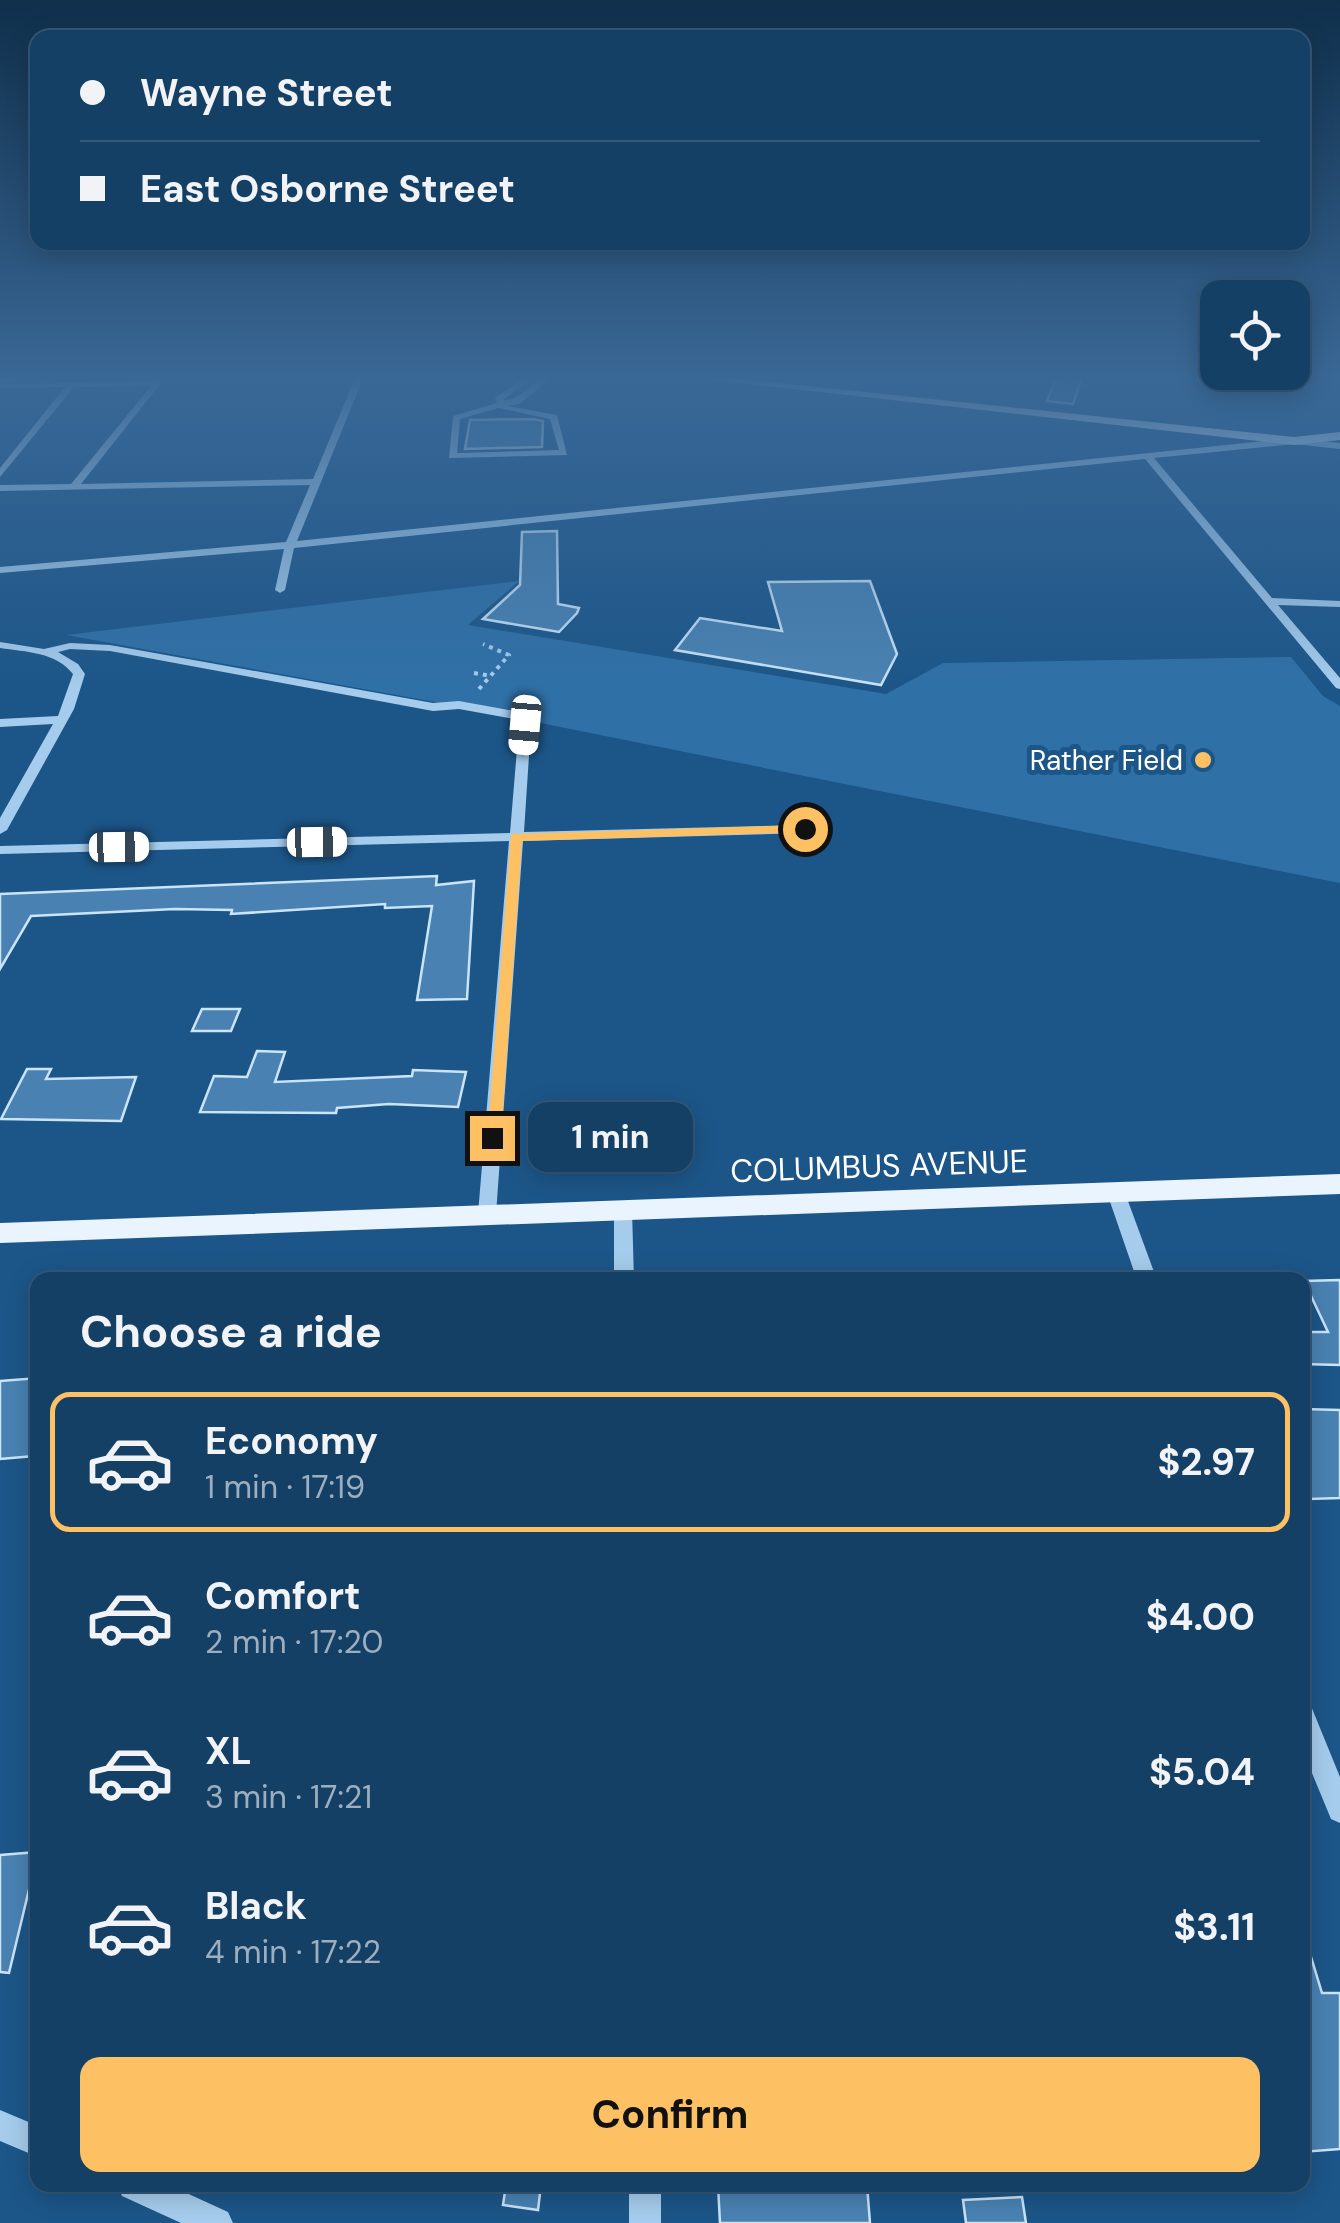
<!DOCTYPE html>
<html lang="en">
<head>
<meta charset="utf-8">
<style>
  :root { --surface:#154066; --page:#224b6f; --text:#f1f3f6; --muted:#9dafbf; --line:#34597a; --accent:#fdc062 }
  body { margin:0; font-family:"DM Sans",sans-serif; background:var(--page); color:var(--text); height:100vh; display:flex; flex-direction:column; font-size:38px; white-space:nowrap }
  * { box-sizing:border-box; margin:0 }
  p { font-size:32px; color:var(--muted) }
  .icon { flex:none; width:55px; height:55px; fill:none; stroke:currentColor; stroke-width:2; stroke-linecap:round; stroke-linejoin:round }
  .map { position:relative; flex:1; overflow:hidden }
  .drawer { position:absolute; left:30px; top:1272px; width:1280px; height:920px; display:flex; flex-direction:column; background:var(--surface); border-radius:20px; box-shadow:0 5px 25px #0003,0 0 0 2px var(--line) }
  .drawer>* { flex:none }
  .banner { position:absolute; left:30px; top:30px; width:1280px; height:220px; border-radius:20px; box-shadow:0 5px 25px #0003,0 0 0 2px var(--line); display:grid; align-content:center; height:220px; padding:0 50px; background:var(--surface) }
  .controls { position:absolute; left:1200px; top:280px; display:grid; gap:20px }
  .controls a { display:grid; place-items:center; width:110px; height:110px; border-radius:20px; background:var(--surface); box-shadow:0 5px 25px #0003,0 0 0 2px var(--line); font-size:50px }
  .end { position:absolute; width:45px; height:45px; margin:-22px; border:12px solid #fdc062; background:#111; box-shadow:0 0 0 5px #111 }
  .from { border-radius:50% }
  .bubble { position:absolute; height:70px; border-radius:20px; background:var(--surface); box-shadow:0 5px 25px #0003,0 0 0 2px var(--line); font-size:32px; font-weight:700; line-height:70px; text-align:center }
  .car { position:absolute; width:30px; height:60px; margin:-30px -15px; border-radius:12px; box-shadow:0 0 8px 2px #0007; background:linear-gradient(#fff 24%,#345 0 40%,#fff 0 76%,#345 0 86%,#fff 0) }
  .banner b { display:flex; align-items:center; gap:35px; height:95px; font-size:38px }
  .banner b+b { border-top:2px solid var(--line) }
  .banner i { width:25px; height:25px; background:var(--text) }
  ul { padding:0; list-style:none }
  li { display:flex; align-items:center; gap:30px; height:140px; margin:0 20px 15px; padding:0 30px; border:5px solid transparent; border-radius:20px }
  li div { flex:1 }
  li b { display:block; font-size:38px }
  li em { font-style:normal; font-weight:700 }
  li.current { border-color:var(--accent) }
  li>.icon { width:90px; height:90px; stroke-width:1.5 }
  h2 { padding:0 50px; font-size:45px; line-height:120px }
  .button { display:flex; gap:20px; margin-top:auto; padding:20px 50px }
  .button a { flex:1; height:115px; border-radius:20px; background:var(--accent); color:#111; font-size:40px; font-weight:700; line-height:115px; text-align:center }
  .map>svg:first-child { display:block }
  .green { fill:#2f70a6 }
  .building { fill:#4982b2; stroke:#cae4f9; stroke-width:2.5 }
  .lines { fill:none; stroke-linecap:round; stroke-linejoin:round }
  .path { stroke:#a5ccec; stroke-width:4; stroke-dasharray:4 5; stroke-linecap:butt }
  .minor { fill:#a5ccec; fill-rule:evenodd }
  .major { fill:#eaf4ff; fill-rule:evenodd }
  .route { fill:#fdc062 }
  .poi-dot { fill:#fdc062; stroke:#1c5688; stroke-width:4 }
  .labels { text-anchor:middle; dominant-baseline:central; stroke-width:10; stroke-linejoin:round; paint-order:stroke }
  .far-poi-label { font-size:28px; fill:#fff; stroke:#1c5688; text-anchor:end }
  .street-label { font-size:32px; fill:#fff; stroke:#1c5688 }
</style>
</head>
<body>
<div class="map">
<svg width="1340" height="2223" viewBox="0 0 1340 2223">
  <rect width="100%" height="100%" fill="#1c5688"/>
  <path class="green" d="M519 581 468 625 886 694 943 663 1291 657 1323 696 1340 706V883L435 702 66 635Z"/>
  <path class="building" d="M1057 376 1082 378 1073 404 1047 401Z
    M533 419 543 421 542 447 465 449 470 420Z
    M557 531 558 604 579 608 577 613 559 632 483 619 520 585 522 532Z
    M870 581 897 654 881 685 675 650 700 618 782 631 768 582Z
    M437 876 436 885 474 881 467 999 417 1000 432 906 385 908V904L231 914 232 910 175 909 31 916 0 969V894Z
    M202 1009H240L231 1031H192Z
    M257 1051 285 1052 275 1082 412 1076 413 1070 466 1072 458 1107 389 1104 337 1108 336 1113 200 1112 214 1076 247 1077Z
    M27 1069H51L46 1079 136 1077 121 1121 1 1119Z
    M1340 1280V1365L1302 1364V1332H1328L1304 1281Z
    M38 1378V1442L34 1456 0 1459V1381Z
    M1302 1409 1340 1410V1498L1309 1499 1302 1482Z
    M38 1852 9 1973 0 1972V1855Z
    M1308 1947 1322 1993H1340V2149L1302 2152V1948Z
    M506 2185H541L538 2210 503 2205Z
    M718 2185H867L870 2223H720Z
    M1022 2197 1026 2223H966L963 2200Z"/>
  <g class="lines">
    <path class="path" d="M474 673 491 676
      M479 689 509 655 483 644"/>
    <path class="minor" d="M158 376 165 378 81 484 313 479 356 376H364L297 541 1294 438 1340 443V449L1294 444 1154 458 1272 598 1340 601V607L1278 605 1340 678V689L1336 688 1145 459 294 548 285 590 280 593 275 590 284 549 0 573V567L286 542 310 485 0 491V485L71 484 151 386 74 387 0 477V468L65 387 0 388V384L155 381Z
      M527 376H536L503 400C523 401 534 376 554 376L519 404 508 406 557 415 567 455 449 458 453 416 497 403 495 398ZM498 408 550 419 559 450 457 453 460 419Z
      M0 642 44 649 70 643 110 645 433 703 459 701 520 712 526 716 520 720 459 709 433 711 110 651 70 649 58 652 78 664 85 674 74 709 7 830 0 834V818L53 724 0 727V719L58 716 73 674C56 652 26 652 0 648Z
      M525 721 531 725 524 832 805 825 812 829 805 833 523 841 496 1214 494 1219H480L478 1214 509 841 0 854V846L510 833 519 725Z
      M1116 1186 1123 1188 1125 1193 1157 1280H1137L1107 1193 1109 1188Z
      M623 1203 630 1205 632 1210 634 1280H614V1210L616 1205Z
      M1302 1703 1311 1706 1340 1777V1823L1331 1819 1302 1749Z
      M0 2110 38 2126V2157L0 2141Z
      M117 2185H169L228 2212 233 2223H181L122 2196Z
      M629 2185H661V2223H629Z"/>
    <path class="major" d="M33 376 31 378 0 384V378Z
      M678 376H713L1294 437 1340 432V440L1294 445Z
      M1340 1174V1194L0 1243V1223Z"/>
  </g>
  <linearGradient id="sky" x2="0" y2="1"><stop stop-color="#0f2f4b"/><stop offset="0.55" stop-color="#3a6896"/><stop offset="1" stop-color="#3a6896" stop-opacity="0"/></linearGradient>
  <rect width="1340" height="687" fill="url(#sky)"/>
  <path class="route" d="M805 825 812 829 810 832 522 841 501 1138 492 1144 487 1143 511 834Z"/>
  <circle class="poi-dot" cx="1203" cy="760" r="10"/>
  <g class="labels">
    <g class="far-poi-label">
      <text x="1183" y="760">Rather Field</text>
    </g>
    <g class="street-label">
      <text transform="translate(879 1166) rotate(-2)">COLUMBUS AVENUE</text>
    </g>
  </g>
</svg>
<div class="controls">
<a><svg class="icon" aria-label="locate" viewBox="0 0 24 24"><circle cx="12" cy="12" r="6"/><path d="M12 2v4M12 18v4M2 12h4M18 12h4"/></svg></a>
</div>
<i class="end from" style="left:805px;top:829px"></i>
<i class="end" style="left:492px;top:1138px"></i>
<div class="bubble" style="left:528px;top:1102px;width:165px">1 min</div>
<i class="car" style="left:525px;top:725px;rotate:185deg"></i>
<i class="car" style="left:317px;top:842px;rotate:89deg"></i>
<i class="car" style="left:119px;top:847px;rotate:89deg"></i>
<div class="banner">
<b><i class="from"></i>Wayne Street</b>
<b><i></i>East Osborne Street</b>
</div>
<section class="drawer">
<h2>Choose a ride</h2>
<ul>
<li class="current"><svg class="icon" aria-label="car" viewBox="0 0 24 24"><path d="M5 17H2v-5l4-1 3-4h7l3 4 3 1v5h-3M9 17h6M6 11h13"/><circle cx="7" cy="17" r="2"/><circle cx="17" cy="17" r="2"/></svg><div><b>Economy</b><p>1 min · 17:19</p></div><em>$2.97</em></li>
<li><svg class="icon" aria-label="car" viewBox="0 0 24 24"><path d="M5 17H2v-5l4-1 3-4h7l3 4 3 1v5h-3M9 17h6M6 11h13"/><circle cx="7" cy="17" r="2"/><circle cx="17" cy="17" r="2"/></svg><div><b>Comfort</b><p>2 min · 17:20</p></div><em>$4.00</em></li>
<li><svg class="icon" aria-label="car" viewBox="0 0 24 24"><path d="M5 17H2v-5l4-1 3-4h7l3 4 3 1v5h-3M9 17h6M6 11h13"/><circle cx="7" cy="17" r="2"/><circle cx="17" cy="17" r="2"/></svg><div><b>XL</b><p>3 min · 17:21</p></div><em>$5.04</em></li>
<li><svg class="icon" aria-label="car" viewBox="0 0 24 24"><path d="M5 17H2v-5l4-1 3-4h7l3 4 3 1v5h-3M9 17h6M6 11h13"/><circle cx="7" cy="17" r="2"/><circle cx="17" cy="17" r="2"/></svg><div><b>Black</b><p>4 min · 17:22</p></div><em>$3.11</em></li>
</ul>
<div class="button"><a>Confirm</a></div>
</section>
</div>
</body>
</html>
